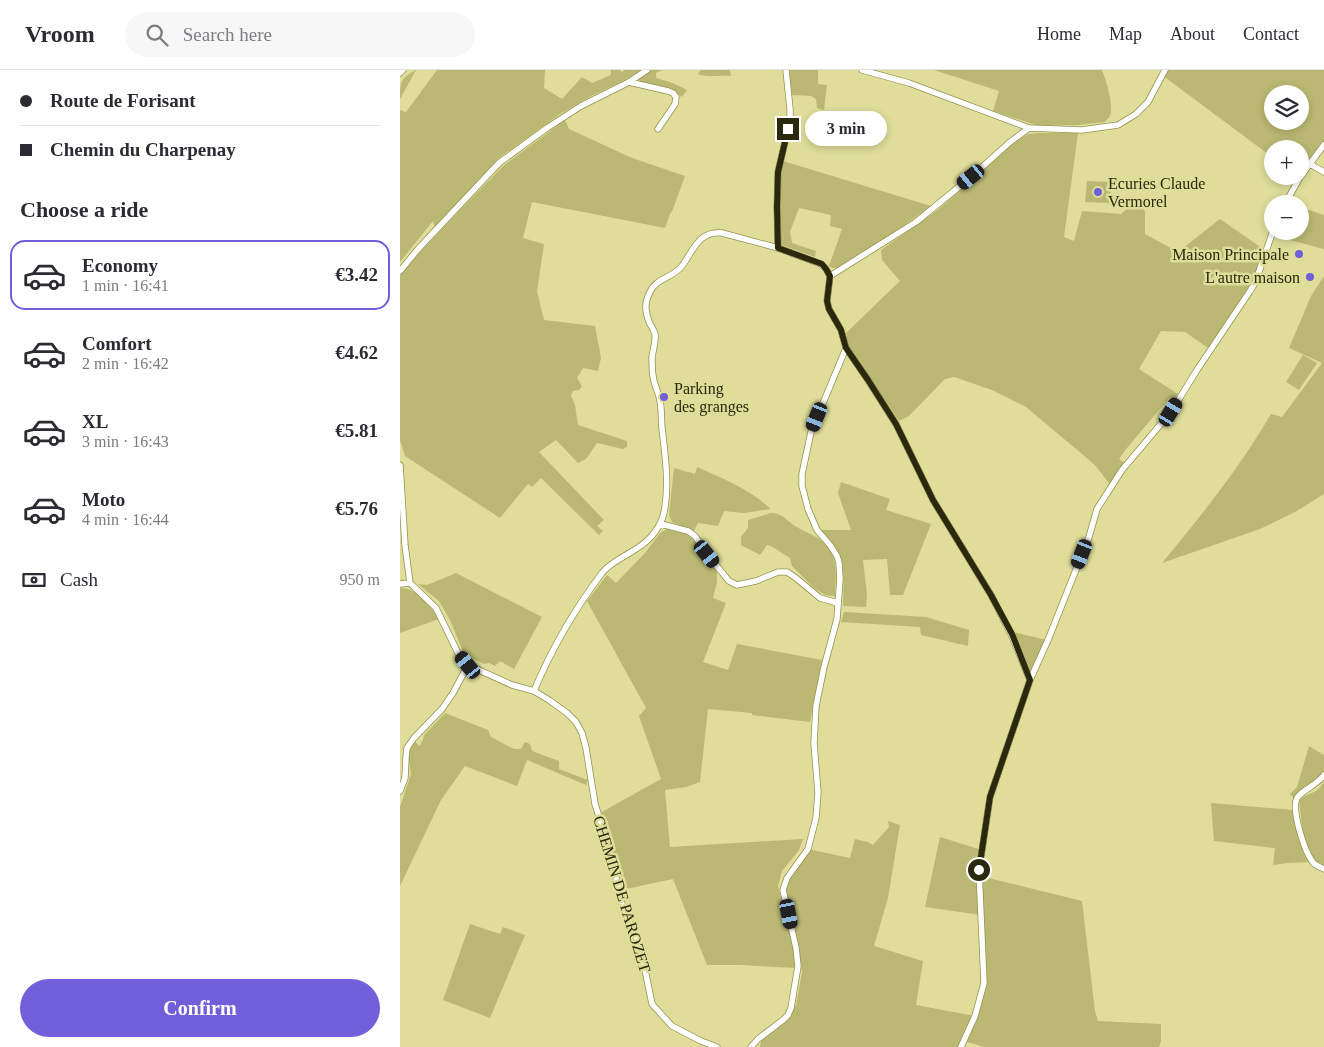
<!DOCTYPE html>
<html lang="en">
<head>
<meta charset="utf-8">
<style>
  :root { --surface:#fff; --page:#f7f7f7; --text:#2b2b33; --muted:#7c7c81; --line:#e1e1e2; --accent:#715ed9 }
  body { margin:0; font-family:"Times New Roman",serif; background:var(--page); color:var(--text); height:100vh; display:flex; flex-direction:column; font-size:19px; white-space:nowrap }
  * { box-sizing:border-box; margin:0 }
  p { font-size:16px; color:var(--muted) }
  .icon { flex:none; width:28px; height:28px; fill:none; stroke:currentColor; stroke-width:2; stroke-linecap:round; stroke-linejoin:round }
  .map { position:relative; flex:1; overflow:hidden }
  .panel { display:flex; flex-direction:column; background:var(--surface); width:400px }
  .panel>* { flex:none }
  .banner { display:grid; align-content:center; height:110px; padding:0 20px; background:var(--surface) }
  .fabs { position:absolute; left:864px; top:15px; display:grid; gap:10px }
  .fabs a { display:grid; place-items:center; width:45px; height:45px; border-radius:50%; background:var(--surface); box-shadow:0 2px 8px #0003; font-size:25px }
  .end { position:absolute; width:22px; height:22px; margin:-11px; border:6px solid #2a280d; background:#fff; box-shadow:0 0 0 2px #fff }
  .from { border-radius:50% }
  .bubble { position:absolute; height:35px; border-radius:18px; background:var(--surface); box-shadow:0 2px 8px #0003; font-size:16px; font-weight:700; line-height:35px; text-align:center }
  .car { position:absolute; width:15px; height:30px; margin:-15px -8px; border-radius:6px; box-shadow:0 0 4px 1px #0007; background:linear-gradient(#222 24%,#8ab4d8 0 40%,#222 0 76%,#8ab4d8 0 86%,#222 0) }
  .banner b { display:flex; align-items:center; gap:18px; height:48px; font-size:19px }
  .banner b+b { border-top:1px solid var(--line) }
  .banner i { width:12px; height:12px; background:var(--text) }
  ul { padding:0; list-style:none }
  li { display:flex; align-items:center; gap:15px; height:70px; margin:0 10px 8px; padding:0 10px; border:2px solid transparent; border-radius:15px }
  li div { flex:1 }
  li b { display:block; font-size:19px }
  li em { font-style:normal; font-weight:700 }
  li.current { border-color:var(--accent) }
  li>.icon { width:45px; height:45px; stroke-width:1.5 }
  h2 { padding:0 20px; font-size:22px; line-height:60px }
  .pay { display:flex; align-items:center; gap:12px; height:55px; padding:0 20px; font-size:19px }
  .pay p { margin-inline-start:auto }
  .cta { display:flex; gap:10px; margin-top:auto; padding:10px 20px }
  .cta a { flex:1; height:58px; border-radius:30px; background:var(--accent); color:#fff; font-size:20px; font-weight:700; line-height:58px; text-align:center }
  header { display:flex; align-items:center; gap:30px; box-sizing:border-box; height:70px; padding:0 25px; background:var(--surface); border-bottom:1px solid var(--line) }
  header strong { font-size:24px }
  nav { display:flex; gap:28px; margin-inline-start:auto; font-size:18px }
  .search { width:350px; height:45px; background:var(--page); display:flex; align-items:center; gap:12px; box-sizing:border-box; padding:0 18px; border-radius:28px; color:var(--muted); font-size:19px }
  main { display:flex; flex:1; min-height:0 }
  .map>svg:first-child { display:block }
  .green { fill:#bbb873; fill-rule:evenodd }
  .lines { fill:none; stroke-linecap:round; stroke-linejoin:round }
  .street-casing { stroke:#949150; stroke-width:7 }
  .street { stroke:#fff; stroke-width:5.5 }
  .route { stroke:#2a280d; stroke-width:6 }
  .poi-dot { fill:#715ed9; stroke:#dfdd99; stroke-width:2 }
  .labels { text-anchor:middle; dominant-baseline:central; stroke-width:5; stroke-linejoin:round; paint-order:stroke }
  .poi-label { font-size:16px; fill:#2a280d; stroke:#dfdd99; text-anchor:start }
  .street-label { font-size:16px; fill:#2a280d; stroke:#dfdd99 }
</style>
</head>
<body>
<header>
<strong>Vroom</strong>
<div class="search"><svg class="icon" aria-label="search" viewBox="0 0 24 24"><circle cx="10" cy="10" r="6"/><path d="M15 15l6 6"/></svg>Search here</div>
<nav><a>Home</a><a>Map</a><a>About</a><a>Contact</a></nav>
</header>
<main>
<section class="panel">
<div class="banner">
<b><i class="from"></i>Route de Forisant</b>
<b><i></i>Chemin du Charpenay</b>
</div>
<h2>Choose a ride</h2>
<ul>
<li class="current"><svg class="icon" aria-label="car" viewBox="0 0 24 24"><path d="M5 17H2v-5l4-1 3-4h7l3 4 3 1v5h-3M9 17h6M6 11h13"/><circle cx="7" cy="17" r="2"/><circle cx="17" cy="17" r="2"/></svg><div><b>Economy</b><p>1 min · 16:41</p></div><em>€3.42</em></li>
<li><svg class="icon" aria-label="car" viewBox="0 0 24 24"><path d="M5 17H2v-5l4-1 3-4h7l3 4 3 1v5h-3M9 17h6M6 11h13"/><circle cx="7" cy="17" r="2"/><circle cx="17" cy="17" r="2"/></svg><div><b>Comfort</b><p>2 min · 16:42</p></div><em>€4.62</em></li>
<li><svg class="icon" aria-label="car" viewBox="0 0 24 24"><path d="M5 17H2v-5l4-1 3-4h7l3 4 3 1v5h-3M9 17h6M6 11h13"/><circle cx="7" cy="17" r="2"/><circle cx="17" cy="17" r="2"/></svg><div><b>XL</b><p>3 min · 16:43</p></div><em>€5.81</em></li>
<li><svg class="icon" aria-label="car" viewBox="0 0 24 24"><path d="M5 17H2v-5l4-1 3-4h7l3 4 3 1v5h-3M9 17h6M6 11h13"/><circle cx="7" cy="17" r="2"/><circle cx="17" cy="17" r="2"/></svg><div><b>Moto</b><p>4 min · 16:44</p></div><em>€5.76</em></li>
</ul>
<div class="pay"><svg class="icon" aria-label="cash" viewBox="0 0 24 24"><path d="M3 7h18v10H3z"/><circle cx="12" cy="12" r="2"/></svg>Cash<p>950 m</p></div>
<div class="cta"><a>Confirm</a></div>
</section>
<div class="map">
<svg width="924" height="977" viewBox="0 0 924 977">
  <rect width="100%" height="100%" fill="#dfdd99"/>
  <path class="green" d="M16 0 0 29C0 13 0 8 16 0Z
    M37 0H145L144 18 162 29 182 7 192 13 211 5V0H220L222 2 225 0H241L225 10 191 26 160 44 99 88 35 157 33 151 0 192V40L6 42Z
    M250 0H262L256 3V8L273 13 287 20 282 27 269 18 237 11 238 8Z
    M301 0H330L331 6C321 5 306 8 298 4Z
    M389 0H418V14L427 15 424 40 417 38 416 29 411 26 392 25Z
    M534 0H702C706 10 714 35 710 46 709 48 706 50 705 52L679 55H636L593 41 599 21Z
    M765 0H924V75L900 106V79H872V87L762 5ZM872 24H900V51H872Z
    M165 50 169 59 232 88 285 106 273 139 270 144 265 158 132 132 123 168 144 174 137 221 144 250 195 256 201 288 198 301 183 298 177 308 182 316 179 320 173 321 171 325 175 335 178 355 227 371V377L223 379 197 373 186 389 178 393 156 370 139 382 204 450 197 456 203 461 199 465 141 408 132 417 128 414 100 448 5 386 0 370V206L6 197 60 140 103 96Z
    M638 63H678L664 167 674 171 682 141 721 144 739 128 745 142V164L778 182 820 149 866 181 855 213 811 280 785 262 761 261 739 299 778 324 775 328H769L727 378 719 389 727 394 711 416 695 395 626 337 592 320 554 307 545 309 509 346 499 351 448 275 446 263 500 211 482 190 481 180 539 139 617 70 629 64Z
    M383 91 531 136 479 173 440 198H433L429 196 442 159 430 156 431 145 399 138 390 162 392 173 416 181 415 187 381 175C379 147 377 118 383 91Z
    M687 111 711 112 710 133 685 132Z
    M900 137 924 145V179L871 165 873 161H900Z
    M924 206V424L895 442 860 459 762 493C801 446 840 397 871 344L882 347 922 293 889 278 911 226Z
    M903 285 917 293 899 320 886 312Z
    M297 397C324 409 349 419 371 439L344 443 324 441 318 456 298 453 294 461 272 452 269 445 274 398 295 404Z
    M441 412 490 429 486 440 531 454 503 525H490L487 489 463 490 467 525 466 537 443 536C443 522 445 503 441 489 439 478 428 468 421 460H451L438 423Z
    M371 443C382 443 386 450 395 456 401 460 409 463 416 467 440 482 436 501 435 526L425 525 414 518 392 496 390 488 371 476 367 475 360 485 341 475V467L348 458V450Z
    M267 459 289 465 317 502V512L313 528 326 533 303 592 328 600 337 574 422 590 410 652 352 645V643L308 639 300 712 286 717 265 720 270 777 403 769 399 780 382 801 378 816 396 886 395 898 340 895H307L273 809 221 820 200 743 261 709 239 646 246 638 187 531 207 505 216 513 245 483 260 463Z
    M56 503 142 547 114 599 100 591 95 596 89 593 84 594 64 584 50 550 39 531 18 514 27 515Z
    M0 518C16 517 32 537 39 549L0 563Z
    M444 542 526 547 569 560 568 576 521 565 520 557 441 552Z
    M613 562 647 570 633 600 630 601Z
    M45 643 88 660 91 667 114 679H121L125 672 130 674 132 681 159 691V699L188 710 186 715 127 690 117 716 65 696 41 730 0 816V737L11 704 8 683 15 672 20 676 25 664Z
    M909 676 924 685V705L896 731 890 724 897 717Z
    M924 712V799L912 792 888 793 873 795 875 778 814 771 811 733 894 740 899 771 904 772 899 731C904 725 908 725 914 722 918 720 921 716 924 712Z
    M488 751 500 755 488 828 474 876 523 891 516 935 575 946 584 913 581 845 525 837 540 767 582 780 580 806 682 831 695 941 698 951 761 954V971L759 977H584L564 971 561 977H360L361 970 388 950 396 935 402 902 398 879 383 820 387 808 408 779 450 788 455 769 468 772 473 775 489 757Z
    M70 854 100 864 103 857 125 865 90 948 43 930Z"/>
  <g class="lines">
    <g class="street-casing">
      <path id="street" d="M462 0 509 13 629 58 682 60 718 55 736 44 748 32 765 0
        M0 3 3 0
        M229 12 268 21 273 23 276 27 275 34 258 59
        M910 94 924 102
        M885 134 900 107 924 75
        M378 178 377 137 378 102 390 50V39L386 0
        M0 201 19 178 99 93 147 58 181 36 229 12 247 0
        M430 206 427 231 429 239 441 260 446 278 468 310 496 354 533 430 591 525 611 564 630 610
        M430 206 516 152 571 107 610 72 629 58
        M0 395 5 475 10 513 36 538 59 585 68 595 112 615 134 621 149 630 167 643 176 652 182 663 186 678 195 734 210 781 222 834 229 852 240 875 252 934 272 956 301 971 317 977
        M261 454 288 461 295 466 307 484 329 511 337 515 356 511 378 502H387L396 508 420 528 438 533
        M0 514 10 513
        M134 621C151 580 175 539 202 503 211 492 224 487 236 479 251 470 263 455 265 437 269 411 265 384 262 358 261 349 262 340 260 331 259 323 254 315 253 306 252 300 252 293 252 287 253 280 256 271 255 264 254 261 252 257 250 254 245 242 244 233 250 222 256 208 273 208 282 196 294 180 298 161 322 163L378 178 421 194 426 199 430 206
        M924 705C917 715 902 720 897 728 891 739 904 780 912 791 914 795 919 797 924 799
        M0 721 5 708 6 687 7 678 14 668 42 639 53 623 68 595
        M351 977 358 969 383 950 388 945 391 938 398 896 396 878 383 820 387 808 408 779 416 748 418 723 414 673 416 636 424 597 437 549 440 509 439 493 437 486 430 475 417 460 408 439 402 416V404L411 362 446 278
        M561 977 575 946 584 913 579 800 590 727 630 610 648 570 689 467 697 439 722 400 771 342 797 300 850 221 855 213 873 161"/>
    </g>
    <use href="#street" class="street"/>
  </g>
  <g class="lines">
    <path class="route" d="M388 59 378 102 377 137 378 178 422 194 426 199 430 206 427 231 429 239 441 260 446 278 468 310 496 354 533 430 591 525 612 564 630 610 590 727 579 800"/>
  </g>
  <g class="poi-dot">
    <circle cx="698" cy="122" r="5"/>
    <circle cx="899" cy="184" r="5"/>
    <circle cx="910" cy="207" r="5"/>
    <circle cx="264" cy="327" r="5"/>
  </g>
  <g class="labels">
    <g class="poi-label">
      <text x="708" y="113">Ecuries Claude<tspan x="708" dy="18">Vermorel</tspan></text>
      <text x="889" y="184" text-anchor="end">Maison Principale</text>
      <text x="900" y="207" text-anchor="end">L'autre maison</text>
      <text x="274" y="318">Parking<tspan x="274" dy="18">des granges</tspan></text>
    </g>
    <g class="street-label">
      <text transform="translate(222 824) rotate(73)">CHEMIN DE PAROZET</text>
    </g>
  </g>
</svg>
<div class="fabs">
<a><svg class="icon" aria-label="layers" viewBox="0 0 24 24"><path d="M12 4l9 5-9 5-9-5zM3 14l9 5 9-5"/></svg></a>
<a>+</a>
<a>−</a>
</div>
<i class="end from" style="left:579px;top:800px"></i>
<i class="end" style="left:388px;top:59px"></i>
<div class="bubble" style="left:405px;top:41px;width:82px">3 min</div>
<i class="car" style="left:571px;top:107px;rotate:231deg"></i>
<i class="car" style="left:771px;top:342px;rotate:31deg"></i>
<i class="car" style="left:417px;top:347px;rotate:202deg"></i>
<i class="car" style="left:307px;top:484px;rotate:141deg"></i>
<i class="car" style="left:682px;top:484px;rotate:201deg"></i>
<i class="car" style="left:68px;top:595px;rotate:321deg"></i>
<i class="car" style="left:389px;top:844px;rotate:169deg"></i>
</div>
</main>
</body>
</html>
